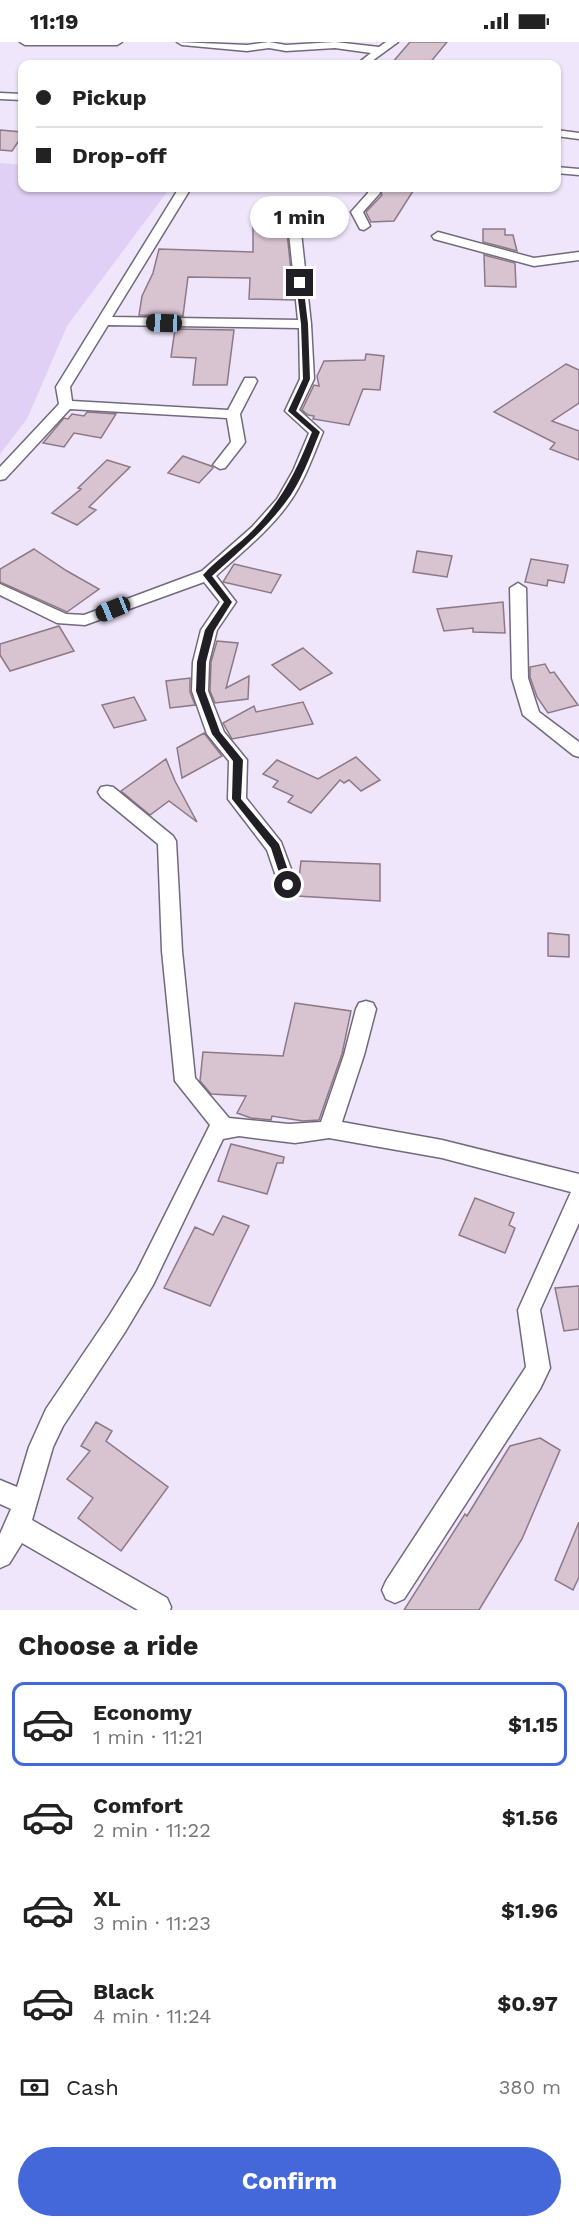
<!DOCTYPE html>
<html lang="en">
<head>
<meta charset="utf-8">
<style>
  :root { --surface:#fff; --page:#f6f6f6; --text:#222; --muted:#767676; --line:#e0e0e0; --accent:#4468da }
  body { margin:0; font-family:"Work Sans",sans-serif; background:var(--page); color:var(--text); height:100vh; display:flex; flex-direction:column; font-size:22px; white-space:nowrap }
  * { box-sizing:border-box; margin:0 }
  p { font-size:20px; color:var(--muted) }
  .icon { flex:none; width:33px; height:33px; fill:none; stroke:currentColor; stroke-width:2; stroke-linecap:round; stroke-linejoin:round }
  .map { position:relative; height:1568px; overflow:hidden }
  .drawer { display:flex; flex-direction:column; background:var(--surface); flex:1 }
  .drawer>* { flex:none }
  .banner { position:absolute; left:18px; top:18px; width:543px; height:132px; border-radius:12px; box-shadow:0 2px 4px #0004; display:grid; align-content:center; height:132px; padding:0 18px; background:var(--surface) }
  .end { position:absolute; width:27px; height:27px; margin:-14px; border:8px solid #211e26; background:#fff; box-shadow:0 0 0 3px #fff }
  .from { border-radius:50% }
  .bubble { position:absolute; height:42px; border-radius:21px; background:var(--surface); box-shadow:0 2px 4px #0004; font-size:20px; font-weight:700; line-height:42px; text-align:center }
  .car { position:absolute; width:18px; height:36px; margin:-18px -9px; border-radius:8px; box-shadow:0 0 4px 2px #0007; background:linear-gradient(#222 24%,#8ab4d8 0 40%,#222 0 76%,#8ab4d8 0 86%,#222 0) }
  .banner b { display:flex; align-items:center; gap:21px; height:57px; font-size:22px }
  .banner b+b { border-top:2px solid var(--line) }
  .banner i { width:15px; height:15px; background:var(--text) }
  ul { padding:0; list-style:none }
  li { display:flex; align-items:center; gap:18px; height:84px; margin:0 12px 9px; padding:0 6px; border:3px solid transparent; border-radius:12px }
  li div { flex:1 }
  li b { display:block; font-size:22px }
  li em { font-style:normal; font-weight:700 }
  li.on { border-color:var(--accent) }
  li>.icon { width:54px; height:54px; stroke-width:1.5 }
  h2 { padding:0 18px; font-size:27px; line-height:72px }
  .pay { display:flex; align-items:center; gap:15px; height:66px; padding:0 18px; font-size:22px }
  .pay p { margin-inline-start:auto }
  .primary-button { display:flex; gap:12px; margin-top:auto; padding:12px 18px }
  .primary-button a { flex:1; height:69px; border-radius:36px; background:var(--accent); color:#fff; font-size:24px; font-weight:700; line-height:69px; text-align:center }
  .status { display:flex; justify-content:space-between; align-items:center; height:42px; padding:0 30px; background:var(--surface); direction:ltr }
  .status svg { height:16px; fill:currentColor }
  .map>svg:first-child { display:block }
  .green { fill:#e1d0f5 }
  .building { fill:#d8c3d1; stroke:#8c7986; stroke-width:1.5 }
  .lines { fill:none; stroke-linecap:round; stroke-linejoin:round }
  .street-casing { stroke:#72697c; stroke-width:3 }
  .street { fill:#fff; fill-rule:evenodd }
  .route { fill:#211e26 }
</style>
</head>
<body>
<div class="status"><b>11:19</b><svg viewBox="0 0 49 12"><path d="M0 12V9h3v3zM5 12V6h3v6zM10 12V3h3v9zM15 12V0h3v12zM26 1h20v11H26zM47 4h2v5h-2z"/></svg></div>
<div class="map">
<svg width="579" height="1568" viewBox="0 0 579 1568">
  <rect width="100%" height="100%" fill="#f0e6fc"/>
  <path class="green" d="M0 121 22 123V146H170L67 284 27 377 0 412Z"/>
  <path class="building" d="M410 0H447L429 22H391Z
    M0 88 22 90V94L12 109 0 108Z
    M380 146H415L394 179 371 180 366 170 382 153Z
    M259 176H288L286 181 294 258 249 257 250 236 188 235 183 274 139 273 142 254 153 231 159 207 253 210V182L259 181Z
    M483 187H505V193H513L517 209 483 200Z
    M484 213 515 221 516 245 485 244Z
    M175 287 234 288 227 343H193L196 316 171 315Z
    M366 312 384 314 380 348 363 347 349 383 313 377 314 374 308 373 302 368 314 343 319 344 317 334 324 319 365 318Z
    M566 322 579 328V361L552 379 579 389V418L550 407 555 401 494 370Z
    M87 370 116 372 101 396 74 391 64 405 43 401 64 376 68 377 72 372 84 374Z
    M183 414 211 424 213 426 199 441 168 431Z
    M107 418 130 425 89 465 96 468 77 483 52 471 81 447 78 446Z
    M34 507 67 529 99 547 67 570 0 540V527Z
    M417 509 452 514 447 535 413 530Z
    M531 517 568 523 564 541 548 538 547 544 525 540Z
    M234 522 281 533 271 551 223 540Z
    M503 560 505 591 473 590V586L444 589 437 567Z
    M59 584 74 609 10 629 0 613V602Z
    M217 599 238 601 226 646 249 634 248 657 215 661 210 649 211 620Z
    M303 606 332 631 300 648 272 623Z
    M545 622 550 631 554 630 578 663 548 671 537 655 530 635V625Z
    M190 636V650L195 663 170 666 166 639Z
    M134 655 146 678 114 686 102 663Z
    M303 660 313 682 232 697 223 681 254 664 256 670Z
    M204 691 222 714 182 736 177 706Z
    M356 715 380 738 361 749 349 738 344 741 340 738 311 771 288 760 293 754 273 745 278 739 263 732 277 718 318 737Z
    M166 717 175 739 197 780 169 759 150 773 121 749Z
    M301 819 380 822V859L297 854Z
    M548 891 569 893V915L548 914Z
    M295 961 351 969 342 1012 319 1078 303 1079 272 1074 271 1078 251 1076 237 1071 246 1054 211 1052 200 1039 203 1010 283 1014Z
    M231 1102 284 1115 283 1121H277L267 1152 218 1139Z
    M475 1156 514 1171 509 1183 515 1186 505 1211 459 1193Z
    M223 1174 249 1184 210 1264 164 1246 195 1185 213 1193Z
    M579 1244V1287L564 1289 555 1246Z
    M96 1380 112 1389 106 1399 168 1445 121 1509 78 1476 93 1456 67 1437 90 1409 81 1404Z
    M540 1396 560 1408 522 1497 479 1568H404L465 1472 467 1474 510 1404Z
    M579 1480V1535L573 1548 555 1538Z"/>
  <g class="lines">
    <g class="street-casing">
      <path id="street" d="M20 0H122L117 3H25Z
        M177 0 247 3 269 0 286 3 335 0 379 5 386 0H398L368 22H357L371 11 335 6 286 9 269 6 247 9 182 3Z
        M0 51 22 52V58L0 57Z
        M556 88 579 91V97L556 94Z
        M556 125 579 127V133L556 131Z
        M179 146H191L112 275 298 278 288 181 294 177 300 181 311 282 314 337 299 368 323 390C313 414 304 440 289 461 269 489 241 511 216 534L236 560 217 588 209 620 208 649 224 690 247 718 246 756 281 800 297 843 295 848 288 850 281 848 279 843 267 808 228 757 229 719 207 692 192 649 193 620 201 588 220 560 204 540 85 583 57 581 0 553V542L66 572 84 573 202 529 252 485 277 457 293 429 309 391 285 369 300 337 299 286 108 283 70 345 72 359 228 368 245 336H255L257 339 240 372 245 400 243 403 225 426 220 427 213 423 231 400 227 376 70 367 5 437 0 438V425L59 362 56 345Z
        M368 146H378L380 151 363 170 370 184 364 188 360 187 351 170 368 151Z
        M438 190 534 216 579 210V218L534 224 434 197 432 194Z
        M518 541 526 546 528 636 539 670 579 700V715L573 713 523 673 512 636 510 546Z
        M107 744 113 745 173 794 176 799 182 909 195 1036 229 1076 289 1082 321 1080 344 1013 356 967 359 961 366 959 373 961 376 967 364 1013 342 1080 442 1098 579 1132V1181L540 1268 550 1326 540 1347 404 1557 395 1561 386 1557 382 1548 386 1539 526 1325 518 1268 571 1150 442 1116 329 1096 295 1101 239 1094 223 1097 153 1243 125 1290 63 1384 53 1405 32 1478 167 1556 171 1565 170 1568H138L22 1501 9 1522 0 1526V1492L11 1467 0 1462V1438L17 1445 29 1405 46 1367 109 1274 137 1229 210 1083 175 1039 162 909 158 802 101 755 98 750 101 745Z"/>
    </g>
    <use href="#street" class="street"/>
  </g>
  <path class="route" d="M300 239 303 241 308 282 310 337 296 369 320 390C310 414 301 441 285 461 264 489 237 511 212 534L232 560 214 589 206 620 205 649 220 690 243 718 241 757 279 802 293 843 288 847 283 843 271 806 232 757 233 719 212 692 196 649 197 620 205 588 224 560 203 533C218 516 239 503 255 486 283 457 297 427 312 390L288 369 303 337 301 282 296 241Z"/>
</svg>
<i class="end from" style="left:288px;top:843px"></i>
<i class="end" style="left:300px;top:241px"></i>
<div class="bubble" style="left:250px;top:154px;width:99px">1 min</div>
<i class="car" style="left:164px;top:281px;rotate:272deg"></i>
<i class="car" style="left:113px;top:567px;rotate:248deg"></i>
<div class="banner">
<b><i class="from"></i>Pickup</b>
<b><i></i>Drop-off</b>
</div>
</div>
<section class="drawer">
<h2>Choose a ride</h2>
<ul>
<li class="on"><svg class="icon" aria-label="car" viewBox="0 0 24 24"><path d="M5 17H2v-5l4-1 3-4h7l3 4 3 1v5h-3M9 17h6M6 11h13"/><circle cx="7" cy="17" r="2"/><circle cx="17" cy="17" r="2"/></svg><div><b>Economy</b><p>1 min · 11:21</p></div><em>$1.15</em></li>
<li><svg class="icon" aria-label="car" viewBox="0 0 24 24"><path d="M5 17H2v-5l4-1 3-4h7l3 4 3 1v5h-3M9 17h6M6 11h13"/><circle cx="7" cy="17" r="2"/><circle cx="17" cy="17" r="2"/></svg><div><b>Comfort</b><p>2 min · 11:22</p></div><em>$1.56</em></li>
<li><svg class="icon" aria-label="car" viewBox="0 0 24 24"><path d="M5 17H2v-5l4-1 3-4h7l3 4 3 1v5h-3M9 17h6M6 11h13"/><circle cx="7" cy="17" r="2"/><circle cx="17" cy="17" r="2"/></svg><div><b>XL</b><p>3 min · 11:23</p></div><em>$1.96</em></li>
<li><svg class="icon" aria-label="car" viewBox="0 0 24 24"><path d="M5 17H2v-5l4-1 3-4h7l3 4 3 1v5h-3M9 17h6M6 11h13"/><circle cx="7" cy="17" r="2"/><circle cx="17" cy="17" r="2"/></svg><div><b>Black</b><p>4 min · 11:24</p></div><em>$0.97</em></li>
</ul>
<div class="pay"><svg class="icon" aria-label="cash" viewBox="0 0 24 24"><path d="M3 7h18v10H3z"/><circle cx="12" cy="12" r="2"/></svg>Cash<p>380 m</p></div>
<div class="primary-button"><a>Confirm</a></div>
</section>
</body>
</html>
